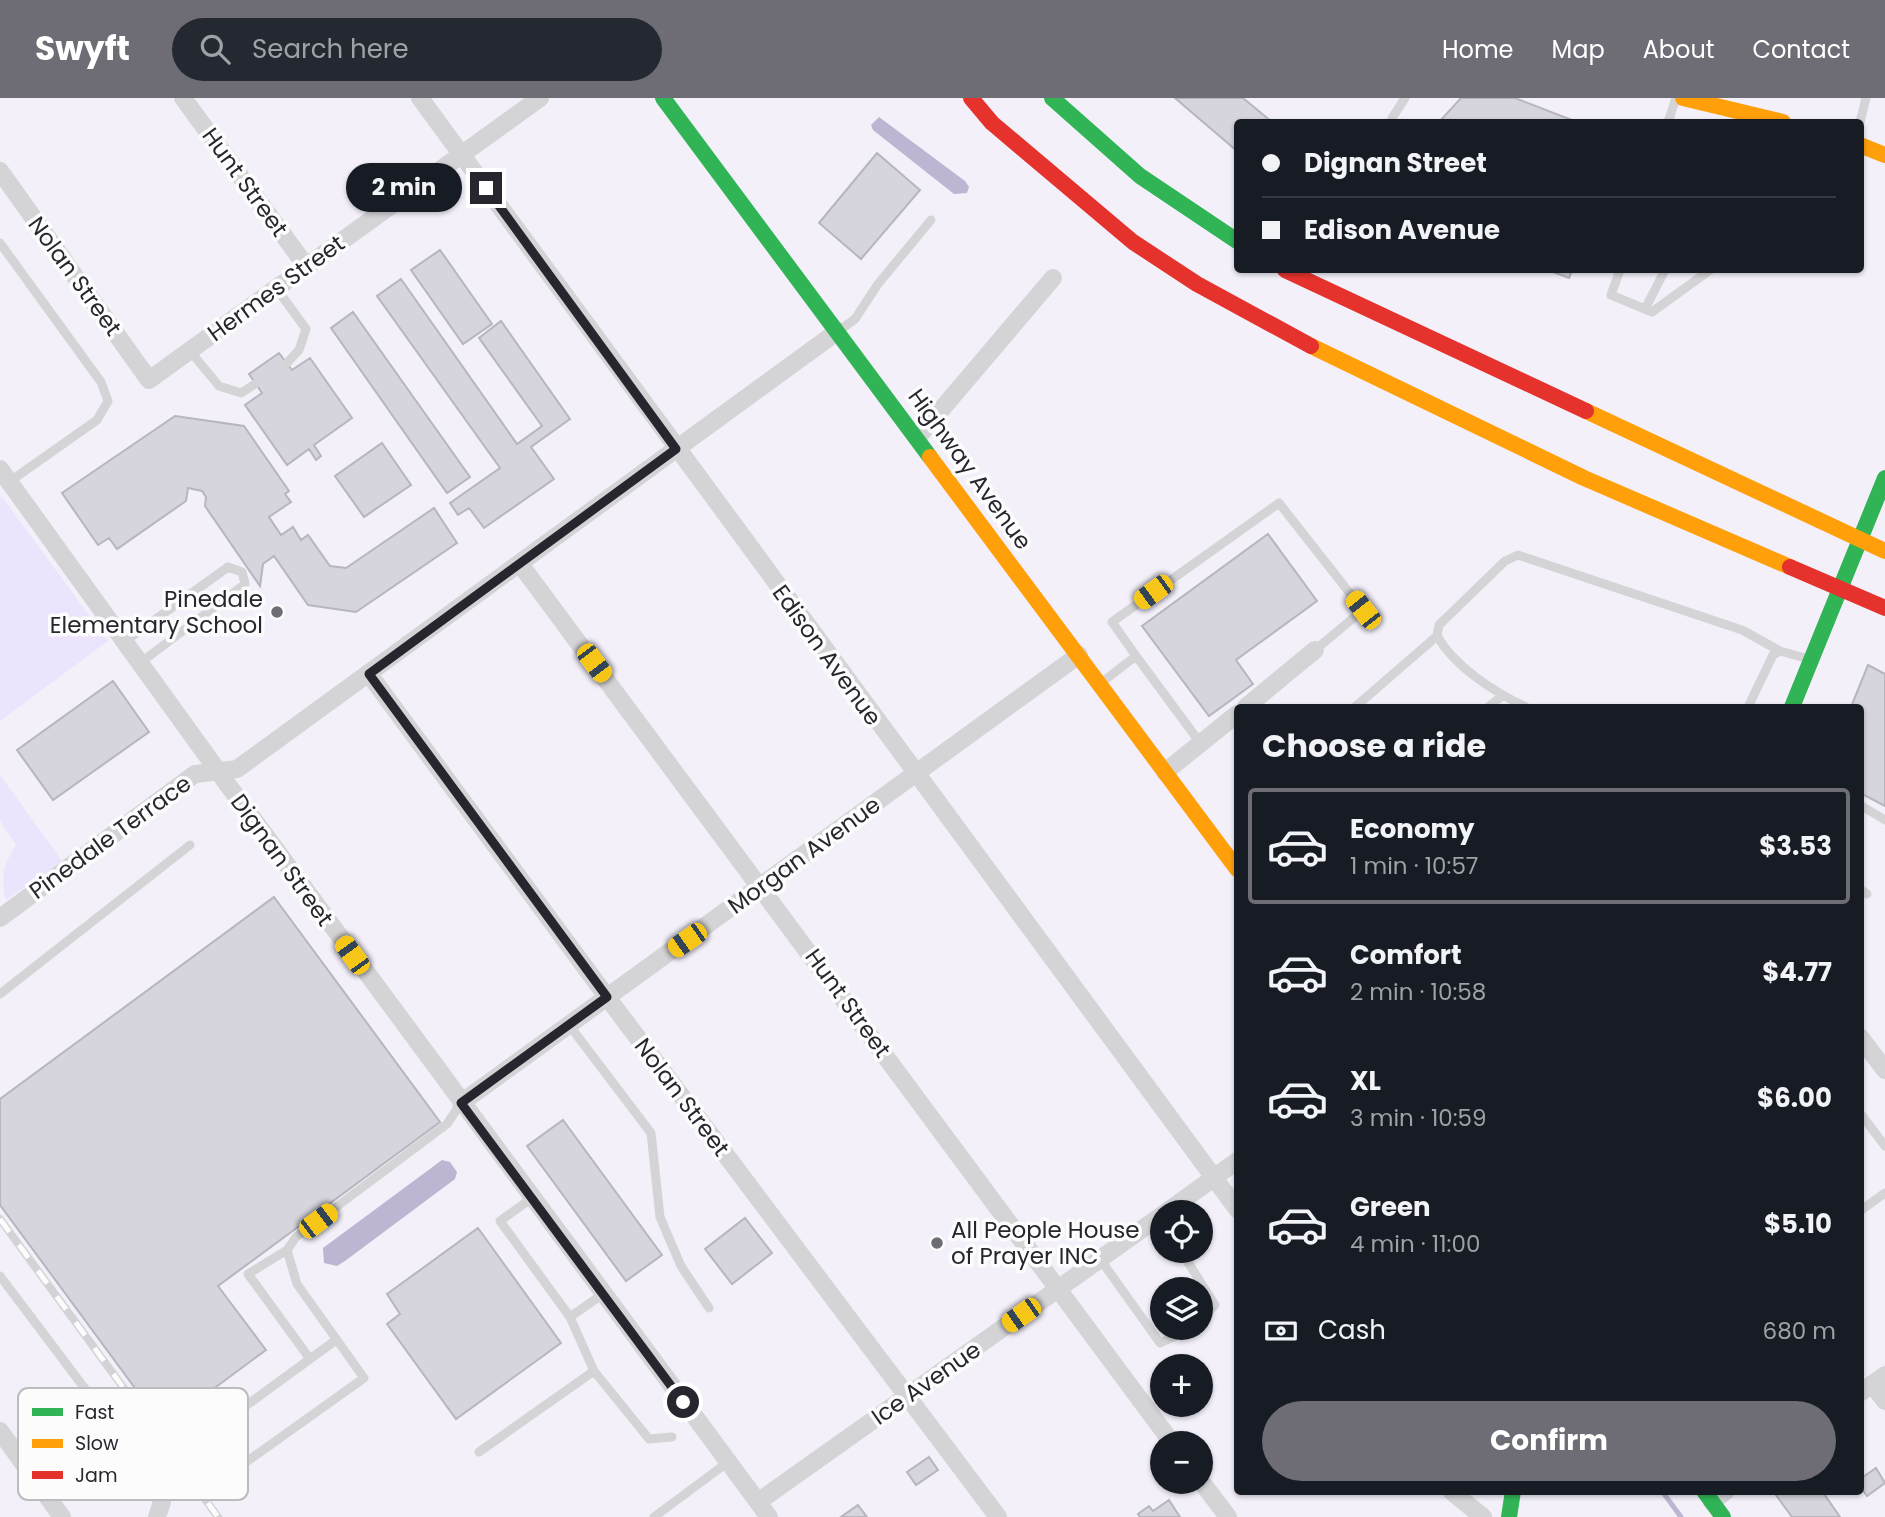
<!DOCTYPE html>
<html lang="en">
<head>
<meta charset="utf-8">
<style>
  :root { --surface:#171b24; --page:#242831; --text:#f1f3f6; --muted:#9ea1a6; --line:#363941; --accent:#6e6c75 }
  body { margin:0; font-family:Poppins,sans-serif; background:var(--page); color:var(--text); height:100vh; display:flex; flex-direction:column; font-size:26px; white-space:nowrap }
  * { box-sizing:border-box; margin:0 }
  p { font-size:23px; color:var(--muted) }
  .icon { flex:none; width:38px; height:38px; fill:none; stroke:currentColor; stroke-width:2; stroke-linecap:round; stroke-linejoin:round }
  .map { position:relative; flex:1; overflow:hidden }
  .details { position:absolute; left:1234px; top:606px; width:630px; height:791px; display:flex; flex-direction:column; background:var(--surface); border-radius:7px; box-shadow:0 2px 5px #0004 }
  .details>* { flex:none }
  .top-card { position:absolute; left:1234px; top:21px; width:630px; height:154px; border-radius:7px; box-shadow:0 2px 5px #0004; display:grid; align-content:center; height:154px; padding:0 28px; background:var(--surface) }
  .controls { position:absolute; left:1150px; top:1102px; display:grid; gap:14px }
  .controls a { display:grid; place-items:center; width:63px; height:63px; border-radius:50%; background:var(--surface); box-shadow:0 2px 5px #0004; font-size:35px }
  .end { position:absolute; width:32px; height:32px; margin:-16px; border:9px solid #27252e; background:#fff; box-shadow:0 0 0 4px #fff }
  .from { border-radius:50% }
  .bubble { position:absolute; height:49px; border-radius:24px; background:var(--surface); box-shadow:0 2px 5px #0004; font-size:23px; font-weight:700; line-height:49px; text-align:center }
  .car { position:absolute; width:21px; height:42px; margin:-21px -10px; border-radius:9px; box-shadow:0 0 5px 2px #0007; background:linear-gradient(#f5c518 24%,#345 0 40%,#f5c518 0 76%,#345 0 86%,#f5c518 0) }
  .top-card b { display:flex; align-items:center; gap:24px; height:66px; font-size:26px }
  .top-card b+b { border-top:2px solid var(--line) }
  .top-card i { width:18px; height:18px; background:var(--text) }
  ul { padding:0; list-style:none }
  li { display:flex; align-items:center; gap:21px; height:116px; margin:0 14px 10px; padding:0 14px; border:4px solid transparent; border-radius:7px }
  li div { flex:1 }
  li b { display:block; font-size:26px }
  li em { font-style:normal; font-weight:700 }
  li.current { border-color:var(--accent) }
  li>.icon { width:63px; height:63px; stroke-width:1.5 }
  h2 { padding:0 28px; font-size:32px; line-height:84px }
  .pay { display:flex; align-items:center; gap:18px; height:77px; padding:0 28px; font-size:26px }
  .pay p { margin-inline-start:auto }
  .primary-button { display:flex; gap:14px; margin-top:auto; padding:14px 28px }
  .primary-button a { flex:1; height:80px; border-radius:42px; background:var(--accent); color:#fff; font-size:28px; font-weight:700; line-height:80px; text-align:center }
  header { display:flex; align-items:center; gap:42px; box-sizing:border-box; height:98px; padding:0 35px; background:var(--accent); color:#fff }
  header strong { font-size:33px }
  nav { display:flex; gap:38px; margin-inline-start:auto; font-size:24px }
  .search { width:490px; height:63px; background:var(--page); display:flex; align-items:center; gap:18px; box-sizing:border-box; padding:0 24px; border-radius:38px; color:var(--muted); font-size:26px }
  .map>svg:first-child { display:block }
  .green { fill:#ebe4fc }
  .water { fill:#bdb5d1 }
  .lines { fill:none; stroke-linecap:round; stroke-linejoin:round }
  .stream { stroke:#bdb5d1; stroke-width:5 }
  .building { fill:#d6d4dd; stroke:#b7b5bd; stroke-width:2 }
  .lane { stroke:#d4d4d6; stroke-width:9 }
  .street { stroke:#d4d4d6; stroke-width:18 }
  .fast { stroke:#30b455; stroke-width:16 }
  .slow { stroke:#ff9f0a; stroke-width:16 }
  .jam { stroke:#e5322d; stroke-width:16 }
  .rail-casing { stroke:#d3d2d5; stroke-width:8 }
  .rail { stroke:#fcfcfc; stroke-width:5; stroke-dasharray:16; stroke-linecap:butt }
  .route { stroke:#27252e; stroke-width:9 }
  .poi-dot { fill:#6e6c75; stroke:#fcfcfc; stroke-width:2.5 }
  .labels { text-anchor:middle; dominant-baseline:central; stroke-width:7; stroke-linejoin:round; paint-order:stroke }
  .street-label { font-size:23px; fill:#27252e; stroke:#fcfcfc }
  .poi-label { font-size:23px; fill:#27252e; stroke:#fcfcfc; text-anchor:end }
  .key { fill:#fcfcfc; stroke:#bcbcbe; stroke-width:2 }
  .key-label { font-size:19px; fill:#27252e }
</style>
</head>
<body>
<header>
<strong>Swyft</strong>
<div class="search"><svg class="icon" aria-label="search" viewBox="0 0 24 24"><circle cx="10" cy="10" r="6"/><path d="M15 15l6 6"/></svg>Search here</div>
<nav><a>Home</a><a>Map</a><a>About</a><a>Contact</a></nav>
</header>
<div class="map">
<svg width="1885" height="1419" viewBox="0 0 1885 1419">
  <rect width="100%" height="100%" fill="#f3f0fa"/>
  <path class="green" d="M2 399 108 543 0 623V400Z
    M0 677 62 763 6 802C0 782 4 764 16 747L0 723Z"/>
  <path class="water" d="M879 19 965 83 969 89 967 95 954 96 873 32 871 27Z
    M442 1062 450 1064 457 1074 455 1081 345 1163 337 1168 324 1165 323 1150Z"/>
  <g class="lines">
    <path class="stream" d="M1662 1393 1681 1419"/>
  </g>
  <path class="building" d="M1175 0H1243L1272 24H1237V53Z
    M1461 0H1515L1577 24H1439Z
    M877 55 920 92 861 161 819 125Z
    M440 152 492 226 463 246 411 172Z
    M1548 172H1572L1569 180Z
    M401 181 517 346 542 328 479 240 501 223 570 321 531 349 554 381 484 430 469 410 458 417 450 405 500 370 377 198Z
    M353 214 470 379 447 395 331 230Z
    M279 255 292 272 310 260 352 320 314 347 321 358 316 362 309 351 287 367 245 307 262 295 249 276Z
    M175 318 244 328 289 393 285 396 291 404 269 419 281 437 293 429 301 442 308 437 330 468 346 470 434 410 457 445 356 514 308 507 274 458 263 466 260 488 205 408 206 399 202 393 188 390 186 403 117 451 109 440 98 447 62 395Z
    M382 345 411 387 364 419 335 378Z
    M1268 436 1317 503 1236 562 1253 586 1209 618 1142 528Z
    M1868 567 1885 576V708L1860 695V609H1851Z
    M113 583 149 634 53 702 17 652Z
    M274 799 440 1024 218 1188 266 1252 163 1328 0 1107V1001Z
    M563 1022 662 1157 626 1183 527 1048Z
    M745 1120 772 1155 732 1186 705 1151Z
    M478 1130 561 1245 456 1321 387 1226 400 1216 387 1196Z
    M929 1359 938 1372 916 1387 907 1374Z
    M1876 1370 1885 1385 1867 1398 1860 1388V1381Z
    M1773 1393H1822L1840 1419H1792Z
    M1169 1402 1180 1419H1140L1138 1416 1149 1408 1153 1413Z
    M858 1407 867 1419H841Z"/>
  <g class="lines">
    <path class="lane" d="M1392 20 1405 0
      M1668 24 1676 0
      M1860 24 1866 0
      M0 145 101 284 108 303 97 322 9 384
      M1620 172 1611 197 1652 214 1710 172
      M276 190 306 231 299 252 287 265
      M1645 211 1665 172
      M840 232 855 221 878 186 931 122
      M190 253 219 288 241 295 255 286
      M124 544 228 469 242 474 245 486 140 565
      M1136 558 1201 646
      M1101 585 1136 558 1112 524 1279 405 1363 512 1315 552
      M1355 609 1437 538
      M1488 609 1502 598
      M1526 609C1494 594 1455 569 1437 538L1439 527 1505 463 1518 457 1742 532 1780 553
      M1748 609 1773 557 1780 553 1809 561
      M1860 707 1885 722
      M1860 791 1867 796
      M0 896 190 747
      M569 927 651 1035 660 1119 681 1168 709 1210
      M1860 1015 1885 1048
      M532 1100 500 1123 570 1219 603 1196
      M1860 1113 1885 1095
      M287 1152 248 1176 310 1261
      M1181 1153 1215 1207 1200 1222
      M1100 1161 1160 1245 1193 1230
      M0 1178 141 1365
      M336 1242 188 1350 214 1387 364 1280 297 1186 287 1152 296 1139 447 1026 461 1005
      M594 1273 649 1341 672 1339
      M479 1354 594 1273 570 1219
      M654 1419 728 1364"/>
    <path class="street" d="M183 0 306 168
      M420 0 1237 1111
      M0 73 149 282 540 0
      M918 339 1053 180
      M0 371 228 687 769 1419
      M520 466 1173 1346
      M369 576 607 899 998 1419
      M1246 609 1315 552
      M1165 674 1237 616
      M0 820 195 676 237 671 838 233
      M1860 939 1885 972
      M461 1005 1079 557
      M1165 1115 1237 1063
      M1872 1286 1885 1303
      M1860 1295 1885 1277
      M0 1333 62 1419
      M141 1365 162 1404 157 1419
      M1200 1382 1228 1419
      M1451 1393 1483 1419
      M758 1404 1162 1117
      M1712 1404 1726 1393"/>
    <path class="fast" d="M663 0 930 359
      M1052 0 1140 78 1237 143
      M1792 609 1885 380
      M1704 1393 1723 1419
      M1509 1419 1513 1393"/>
    <path class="slow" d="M1683 0 1783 24
      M1860 47 1885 57
      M1311 248 1584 380 1790 469
      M1586 313 1885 453
      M930 359 1237 771"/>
    <path class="jam" d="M971 0 992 25 1133 144 1197 186 1311 248
      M1285 172 1586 313
      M1790 469 1885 510"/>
    <g class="rail-casing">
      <path id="rail" d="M0 1121 218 1419"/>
    </g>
    <use href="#rail" class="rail"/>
  </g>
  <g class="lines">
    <path class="route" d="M486 90 676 351 369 576 607 899 461 1005 683 1304"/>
  </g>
  <g class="poi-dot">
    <circle cx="277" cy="514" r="7"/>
    <circle cx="937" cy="1145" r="7"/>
  </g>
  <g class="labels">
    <g class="street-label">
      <text transform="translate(245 84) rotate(54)">Hunt Street</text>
      <text transform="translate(75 178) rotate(54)">Nolan Street</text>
      <text transform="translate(276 190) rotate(-36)">Hermes Street</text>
      <text transform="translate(970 371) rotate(54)">Highway Avenue</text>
      <text transform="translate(827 557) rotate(54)">Edison Avenue</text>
      <text transform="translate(110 739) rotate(-36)">Pinedale Terrace</text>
      <text transform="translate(804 757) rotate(-36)">Morgan Avenue</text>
      <text transform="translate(282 762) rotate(54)">Dignan Street</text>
      <text transform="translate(848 905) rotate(54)">Hunt Street</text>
      <text transform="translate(682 999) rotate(53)">Nolan Street</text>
      <text transform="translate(926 1285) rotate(-35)">Ice Avenue</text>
    </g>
    <g class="poi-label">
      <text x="263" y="501">Pinedale<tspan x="263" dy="26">Elementary School</tspan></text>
      <text x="951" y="1132" text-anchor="start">All People House<tspan x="951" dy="26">of Prayer INC</tspan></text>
    </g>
  </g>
  <rect x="18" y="1290" width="230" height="112" rx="10" class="key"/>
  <rect x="32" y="1310" width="31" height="8" fill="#30b455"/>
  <rect x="32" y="1341" width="31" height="9" fill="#ff9f0a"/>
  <rect x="32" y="1373" width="31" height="8" fill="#e5322d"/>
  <g class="key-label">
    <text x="75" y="1321">Fast</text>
    <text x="75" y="1352">Slow</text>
    <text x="75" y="1384">Jam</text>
  </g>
</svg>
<div class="controls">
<a><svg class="icon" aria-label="locate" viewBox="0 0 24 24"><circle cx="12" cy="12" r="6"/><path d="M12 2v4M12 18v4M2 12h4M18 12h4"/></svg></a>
<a><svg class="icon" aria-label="layers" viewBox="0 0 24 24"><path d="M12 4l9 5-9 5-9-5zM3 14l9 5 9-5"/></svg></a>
<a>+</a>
<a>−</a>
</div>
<i class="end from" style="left:683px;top:1304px"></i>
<i class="end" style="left:486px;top:90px"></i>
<div class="bubble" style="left:346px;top:65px;width:116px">2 min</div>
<i class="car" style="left:1153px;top:494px;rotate:234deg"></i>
<i class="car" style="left:1363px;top:512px;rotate:322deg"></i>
<i class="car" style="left:594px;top:565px;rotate:143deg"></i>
<i class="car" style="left:687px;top:842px;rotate:235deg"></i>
<i class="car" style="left:352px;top:857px;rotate:324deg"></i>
<i class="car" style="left:318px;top:1123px;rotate:53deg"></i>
<i class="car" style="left:1021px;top:1217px;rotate:235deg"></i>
<div class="top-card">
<b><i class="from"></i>Dignan Street</b>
<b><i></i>Edison Avenue</b>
</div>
<section class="details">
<h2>Choose a ride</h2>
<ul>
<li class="current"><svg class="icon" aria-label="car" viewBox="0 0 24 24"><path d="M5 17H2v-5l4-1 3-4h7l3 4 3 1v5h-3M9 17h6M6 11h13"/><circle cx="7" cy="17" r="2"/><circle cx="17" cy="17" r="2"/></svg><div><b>Economy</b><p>1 min · 10:57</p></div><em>$3.53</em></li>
<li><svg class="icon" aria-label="car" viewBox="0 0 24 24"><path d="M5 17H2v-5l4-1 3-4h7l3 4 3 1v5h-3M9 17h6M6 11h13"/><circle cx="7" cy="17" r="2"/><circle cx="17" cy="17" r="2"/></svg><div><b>Comfort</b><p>2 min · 10:58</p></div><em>$4.77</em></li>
<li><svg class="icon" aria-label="car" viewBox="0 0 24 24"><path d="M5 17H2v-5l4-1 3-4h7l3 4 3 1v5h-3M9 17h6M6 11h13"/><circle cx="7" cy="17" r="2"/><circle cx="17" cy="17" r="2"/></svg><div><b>XL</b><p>3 min · 10:59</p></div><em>$6.00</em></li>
<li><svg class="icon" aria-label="car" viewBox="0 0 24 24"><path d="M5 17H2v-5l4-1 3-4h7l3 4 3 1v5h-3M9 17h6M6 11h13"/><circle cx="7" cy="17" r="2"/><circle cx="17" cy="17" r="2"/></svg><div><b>Green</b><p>4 min · 11:00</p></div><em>$5.10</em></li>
</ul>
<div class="pay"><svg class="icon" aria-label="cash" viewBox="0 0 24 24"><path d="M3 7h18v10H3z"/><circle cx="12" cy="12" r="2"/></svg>Cash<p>680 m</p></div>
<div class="primary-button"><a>Confirm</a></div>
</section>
</div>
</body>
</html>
